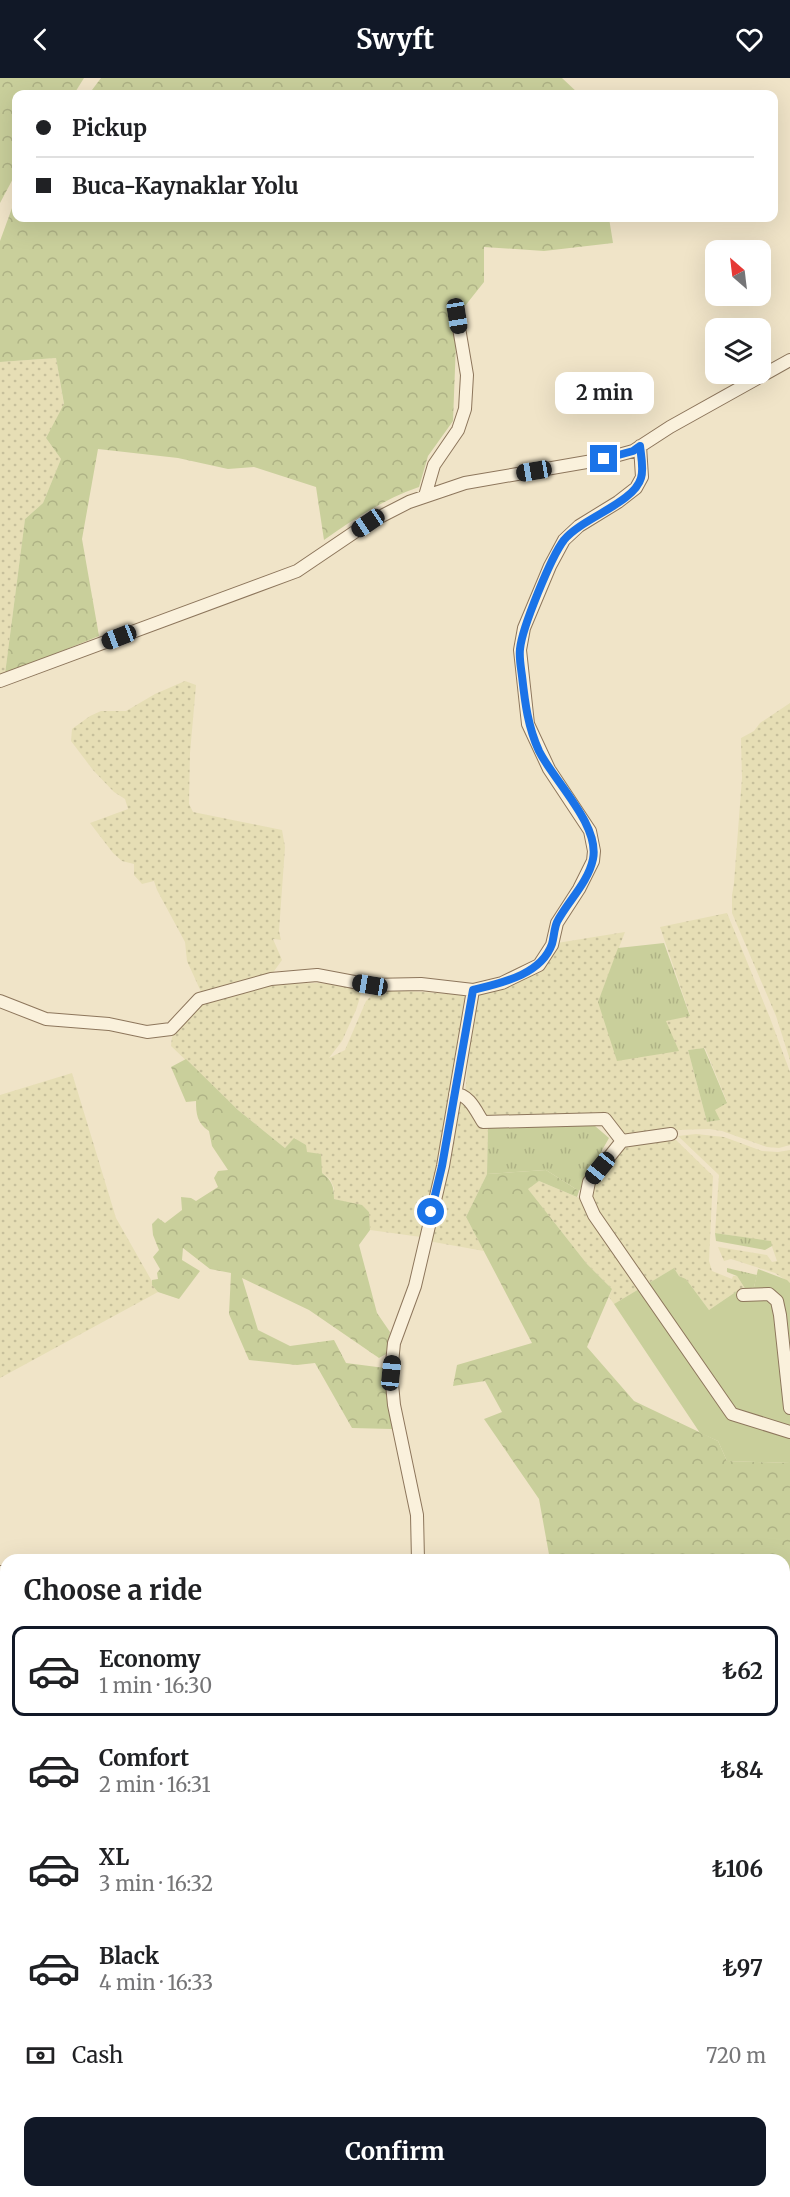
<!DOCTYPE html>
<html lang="en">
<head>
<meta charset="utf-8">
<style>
  :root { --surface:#fff; --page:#f2f2f2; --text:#202124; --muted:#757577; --line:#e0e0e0; --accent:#111827 }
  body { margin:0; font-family:Merriweather,serif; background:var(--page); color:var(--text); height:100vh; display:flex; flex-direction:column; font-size:22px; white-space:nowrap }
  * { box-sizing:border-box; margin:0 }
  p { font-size:20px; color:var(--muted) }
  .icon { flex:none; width:33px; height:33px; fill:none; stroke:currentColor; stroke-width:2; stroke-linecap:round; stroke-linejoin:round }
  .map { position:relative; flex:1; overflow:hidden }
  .details { position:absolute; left:0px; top:1476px; width:790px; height:644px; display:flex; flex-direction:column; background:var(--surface); border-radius:18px 18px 0 0; box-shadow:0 6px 24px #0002 }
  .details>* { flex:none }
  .guide { position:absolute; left:12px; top:12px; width:766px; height:132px; border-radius:12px; box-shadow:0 6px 24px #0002; display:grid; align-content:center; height:132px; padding:0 24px; background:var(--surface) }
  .needle { width:39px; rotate:332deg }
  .fabs { position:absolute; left:705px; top:162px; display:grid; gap:12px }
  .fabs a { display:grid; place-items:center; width:66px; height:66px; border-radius:12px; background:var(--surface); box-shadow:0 6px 24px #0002; font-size:30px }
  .end { position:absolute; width:27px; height:27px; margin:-14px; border:8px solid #1a73e8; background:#fff; box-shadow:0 0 0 3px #fff }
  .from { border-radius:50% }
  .bubble { position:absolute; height:42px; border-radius:12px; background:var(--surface); box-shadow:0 6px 24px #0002; font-size:20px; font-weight:700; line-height:42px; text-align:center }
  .car { position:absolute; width:18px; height:36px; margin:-18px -9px; border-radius:8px; box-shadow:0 0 4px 2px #0007; background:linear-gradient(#222 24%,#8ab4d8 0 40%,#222 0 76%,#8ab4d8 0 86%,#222 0) }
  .guide b { display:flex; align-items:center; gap:21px; height:57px; font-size:22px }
  .guide b+b { border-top:2px solid var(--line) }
  .guide i { width:15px; height:15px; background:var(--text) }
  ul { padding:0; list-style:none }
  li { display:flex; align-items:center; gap:18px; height:90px; margin:0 12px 9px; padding:0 12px; border:3px solid transparent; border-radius:12px }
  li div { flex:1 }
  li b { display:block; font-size:22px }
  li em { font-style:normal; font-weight:700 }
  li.selected { border-color:var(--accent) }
  li>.icon { width:54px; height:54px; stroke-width:1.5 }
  h2 { padding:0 24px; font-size:27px; line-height:72px }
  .pay { display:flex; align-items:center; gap:15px; height:66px; padding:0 24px; font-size:22px }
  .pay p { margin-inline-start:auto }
  .action { display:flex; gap:12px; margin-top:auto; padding:12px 24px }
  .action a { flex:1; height:69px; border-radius:12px; background:var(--accent); color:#fff; font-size:24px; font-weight:700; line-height:69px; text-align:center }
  header { display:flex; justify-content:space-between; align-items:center; height:78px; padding:0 24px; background:var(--accent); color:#fff; font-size:27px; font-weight:700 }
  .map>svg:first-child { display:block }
  .farmland { fill:url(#farmland-dots); fill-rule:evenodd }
  .grass { fill:url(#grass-tufts) }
  .forest { fill:url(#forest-crowns) }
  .green { fill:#c9cf9b }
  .water { fill:url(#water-rules); stroke:#6f938a; stroke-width:1.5 }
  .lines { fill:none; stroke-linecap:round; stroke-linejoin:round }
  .minor-casing { stroke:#8d765c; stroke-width:14 }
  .minor { stroke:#faf1dc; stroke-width:12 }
  .route { stroke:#1a73e8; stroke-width:8 }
</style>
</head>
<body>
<header><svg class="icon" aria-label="back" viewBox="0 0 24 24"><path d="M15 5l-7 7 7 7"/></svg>Swyft<svg class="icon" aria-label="heart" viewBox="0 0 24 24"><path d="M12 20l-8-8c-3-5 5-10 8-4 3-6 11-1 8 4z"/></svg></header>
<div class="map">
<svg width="790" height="2119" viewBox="0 0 790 2119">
  <defs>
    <pattern id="farmland-dots" width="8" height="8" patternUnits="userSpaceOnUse" patternTransform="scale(1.5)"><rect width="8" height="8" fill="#e6deb5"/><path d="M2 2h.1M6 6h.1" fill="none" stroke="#c6bf9b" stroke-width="1.8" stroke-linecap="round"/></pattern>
    <pattern id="grass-tufts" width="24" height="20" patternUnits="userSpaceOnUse" patternTransform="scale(1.5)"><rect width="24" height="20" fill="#c9cf9b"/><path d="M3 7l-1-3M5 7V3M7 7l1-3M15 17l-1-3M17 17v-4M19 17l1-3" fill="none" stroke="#aeb285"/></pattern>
    <pattern id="forest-crowns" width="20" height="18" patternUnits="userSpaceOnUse" patternTransform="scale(1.5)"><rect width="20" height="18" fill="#c9cf9b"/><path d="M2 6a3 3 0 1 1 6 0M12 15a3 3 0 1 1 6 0" fill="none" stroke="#aeb285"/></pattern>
    <pattern id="water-rules" width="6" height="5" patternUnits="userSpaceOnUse" patternTransform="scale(1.5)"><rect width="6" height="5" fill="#a9c4bc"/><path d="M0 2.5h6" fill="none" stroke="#8ba098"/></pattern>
  </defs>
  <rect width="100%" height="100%" fill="#f0e4c8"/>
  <path class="farmland" d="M56 280 64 327 46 360 61 381 43 425 25 441 5 596 0 598V284Z
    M185 603 196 607 190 675 189 726 193 734 282 752 285 769 279 853 281 862 273 861 282 882 272 896 202 916 187 883 185 864 157 812 154 803 142 806 134 797V786L122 783 113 775 90 745 128 731 125 721 114 714 93 692 71 663 72 651 90 638 101 633H126L155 616Z
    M790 625V982L776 938 732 835V817L734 805 742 700 741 660 754 653 760 645Z
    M727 835 770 940 790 994V1067L779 1070 767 1069 722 1053 709 1051 676 1052 623 1060 608 1037 485 1040 465 1016 474 921 478 915 522 900 557 865 625 854 598 924 678 973 665 943 690 937 660 849ZM705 970 727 1024 714 1032 719 1042 707 1044 688 972Z
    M318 905 357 909 361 916 356 932 342 963 329 980 345 972 366 923 378 911 465 917 448 1035 421 1159 370 1152 369 1134 362 1128 334 1121V1110L330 1101 322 1095 295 1060 285 1070 238 1032 171 968 172 959 202 925 271 906Z
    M72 995 116 1140 158 1214 0 1300V1017Z
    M457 1019 488 1048 487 1096 466 1139 484 1173 428 1163Z
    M696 1056 724 1059 762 1073 778 1074 790 1072V1205L775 1195 731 1181 724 1183 718 1169 767 1177 772 1184 777 1183 770 1163 715 1155 719 1097 678 1058Z
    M667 1059 676 1062 713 1098 709 1183 712 1193 732 1201 733 1198H737L746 1212 740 1211 709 1232 686 1201 679 1198 674 1190 614 1226 609 1219 612 1211 587 1186 527 1110 539 1103 593 1126 591 1111 619 1068Z
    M785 1882 790 1886V2035L784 2032Z"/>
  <path class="grass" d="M664 865 690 938 666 943 679 973 617 983 598 924 618 870Z
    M704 970 727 1025 715 1032 720 1042 707 1044 688 972Z
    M488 1048H595L609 1060 579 1113 546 1092 487 1096Z
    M715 1155 771 1163 772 1168 765 1172 716 1163Z
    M727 1190 757 1197 754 1209 746 1212 737 1198 727 1194Z"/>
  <path class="forest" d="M0 0H84L74 16H16V95L0 125Z
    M101 0H562L579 16H89Z
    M16 119V140H609L613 165 544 173 484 169V204L457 238 453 343 428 378 419 409C384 421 354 441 324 462L316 409 254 389 228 391 178 380 98 371 82 461 99 558 5 596 25 441 43 425 61 381 46 360 64 326 56 280 0 284V163Z
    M186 981 238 1032 285 1070 294 1060 306 1067 307 1074 321 1076 322 1095C332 1102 334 1109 334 1121L362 1127 369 1134 370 1152 359 1167 377 1235 390 1254 386 1276 379 1280 309 1232 242 1200 258 1252 290 1268 334 1262 346 1285 385 1290 392 1351 352 1350 315 1285 297 1287 249 1282 229 1236 231 1195 210 1191 183 1170 182 1182 200 1193 179 1221 158 1214 152 1207V1202L158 1201 157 1195 160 1191 153 1179 159 1172 153 1157 152 1146 158 1140 165 1145 182 1132 181 1119 191 1120 196 1123 218 1109 214 1100 218 1093 228 1092 212 1068 209 1053C197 1045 196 1036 196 1023L186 1024 171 989Z
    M546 1092 579 1113 577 1119 539 1103 528 1111 587 1186 612 1211 587 1269 634 1323 718 1363 727 1383 790 1385V1615L784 1609V1482H550L539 1421 484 1341 502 1334 485 1303 453 1308 457 1287 532 1265 466 1139 487 1096Z
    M784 1628 790 1634V1877L784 1874Z"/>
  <path class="green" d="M674 1190 679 1198 686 1201 709 1232 740 1211 746 1212 754 1209 758 1191 787 1202 790 1205V1385L727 1383 718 1363 700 1355 614 1226Z
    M0 1507 6 1508V1994L0 1992Z"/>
  <path class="water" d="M4 1635H6V1764L0 1762V1638Z
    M6 1815V1856L0 1852V1817Z"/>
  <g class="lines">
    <g class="minor-casing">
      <path id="minor" d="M425 418 434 387 458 352 465 331 467 297 457 238
        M0 603 297 493 368 445 409 424 465 405 604 381 633 373 670 349 790 282
        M0 923 46 941 109 946 147 954 171 951 199 921 271 901 317 897 370 907 421 906 473 912 502 905 539 887 552 867 557 845 579 811 593 783 594 773 590 753 549 691 528 646 520 572 524 550 550 488 564 462 579 448 618 424 636 410 642 399 640 368
        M455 1016C469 1016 476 1033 483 1044L605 1041 622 1063 671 1056
        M622 1063 589 1104 586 1119 594 1137 732 1336 790 1354
        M743 1217 769 1216 777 1223 780 1237 790 1330
        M418 1482 417 1437 394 1327 391 1295 394 1265 415 1208 443 1088 473 912
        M0 1494H6
        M784 1617 790 1623
        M92 2119 95 2114
        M225 2119 228 2114
        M374 2119 375 2114"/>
    </g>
    <use href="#minor" class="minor"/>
  </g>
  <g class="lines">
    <path class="route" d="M431 1134 442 1088 473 912C501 905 541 897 552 866 554 859 554 851 557 844 568 823 588 805 593 781 600 747 554 703 539 673 528 649 525 625 522 598 521 590 519 580 520 571 522 550 551 479 564 462 582 440 634 425 641 400 644 391 641 378 640 368L633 373 604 381"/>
  </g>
</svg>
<div class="fabs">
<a><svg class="needle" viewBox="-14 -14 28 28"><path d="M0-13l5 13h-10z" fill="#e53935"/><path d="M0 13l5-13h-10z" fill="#757577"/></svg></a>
<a><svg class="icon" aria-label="layers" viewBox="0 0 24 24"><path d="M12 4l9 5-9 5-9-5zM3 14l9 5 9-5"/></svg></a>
</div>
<i class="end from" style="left:431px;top:1134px"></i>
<i class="end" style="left:604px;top:381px"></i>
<div class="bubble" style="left:555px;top:294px;width:99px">2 min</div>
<i class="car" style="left:457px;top:238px;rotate:171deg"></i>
<i class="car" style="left:534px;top:393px;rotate:260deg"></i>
<i class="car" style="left:368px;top:445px;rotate:236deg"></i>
<i class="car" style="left:119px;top:559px;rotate:249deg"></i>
<i class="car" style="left:370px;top:907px;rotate:280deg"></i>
<i class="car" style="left:600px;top:1090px;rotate:219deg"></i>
<i class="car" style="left:391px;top:1295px;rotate:6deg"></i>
<div class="guide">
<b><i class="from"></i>Pickup</b>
<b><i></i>Buca-Kaynaklar Yolu</b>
</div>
<section class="details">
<h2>Choose a ride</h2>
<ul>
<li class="selected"><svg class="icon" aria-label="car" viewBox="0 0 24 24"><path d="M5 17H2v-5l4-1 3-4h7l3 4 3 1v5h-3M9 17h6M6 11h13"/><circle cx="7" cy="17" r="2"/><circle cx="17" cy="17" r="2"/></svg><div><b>Economy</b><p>1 min · 16:30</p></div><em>₺62</em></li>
<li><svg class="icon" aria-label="car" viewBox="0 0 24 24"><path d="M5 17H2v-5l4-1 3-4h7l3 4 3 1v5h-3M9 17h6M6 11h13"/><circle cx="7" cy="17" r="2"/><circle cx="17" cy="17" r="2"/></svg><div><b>Comfort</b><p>2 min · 16:31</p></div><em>₺84</em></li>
<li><svg class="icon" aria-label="car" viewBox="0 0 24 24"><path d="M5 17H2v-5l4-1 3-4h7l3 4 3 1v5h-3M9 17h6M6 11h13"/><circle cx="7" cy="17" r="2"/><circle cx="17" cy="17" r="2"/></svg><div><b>XL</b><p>3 min · 16:32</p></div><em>₺106</em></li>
<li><svg class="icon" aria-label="car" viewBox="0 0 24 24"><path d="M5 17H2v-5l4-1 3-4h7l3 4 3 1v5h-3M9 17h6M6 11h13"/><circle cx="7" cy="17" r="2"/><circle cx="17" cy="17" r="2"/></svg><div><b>Black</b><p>4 min · 16:33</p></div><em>₺97</em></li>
</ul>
<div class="pay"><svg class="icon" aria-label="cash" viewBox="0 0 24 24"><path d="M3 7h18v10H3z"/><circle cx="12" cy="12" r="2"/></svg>Cash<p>720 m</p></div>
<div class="action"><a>Confirm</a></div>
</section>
</div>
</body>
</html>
